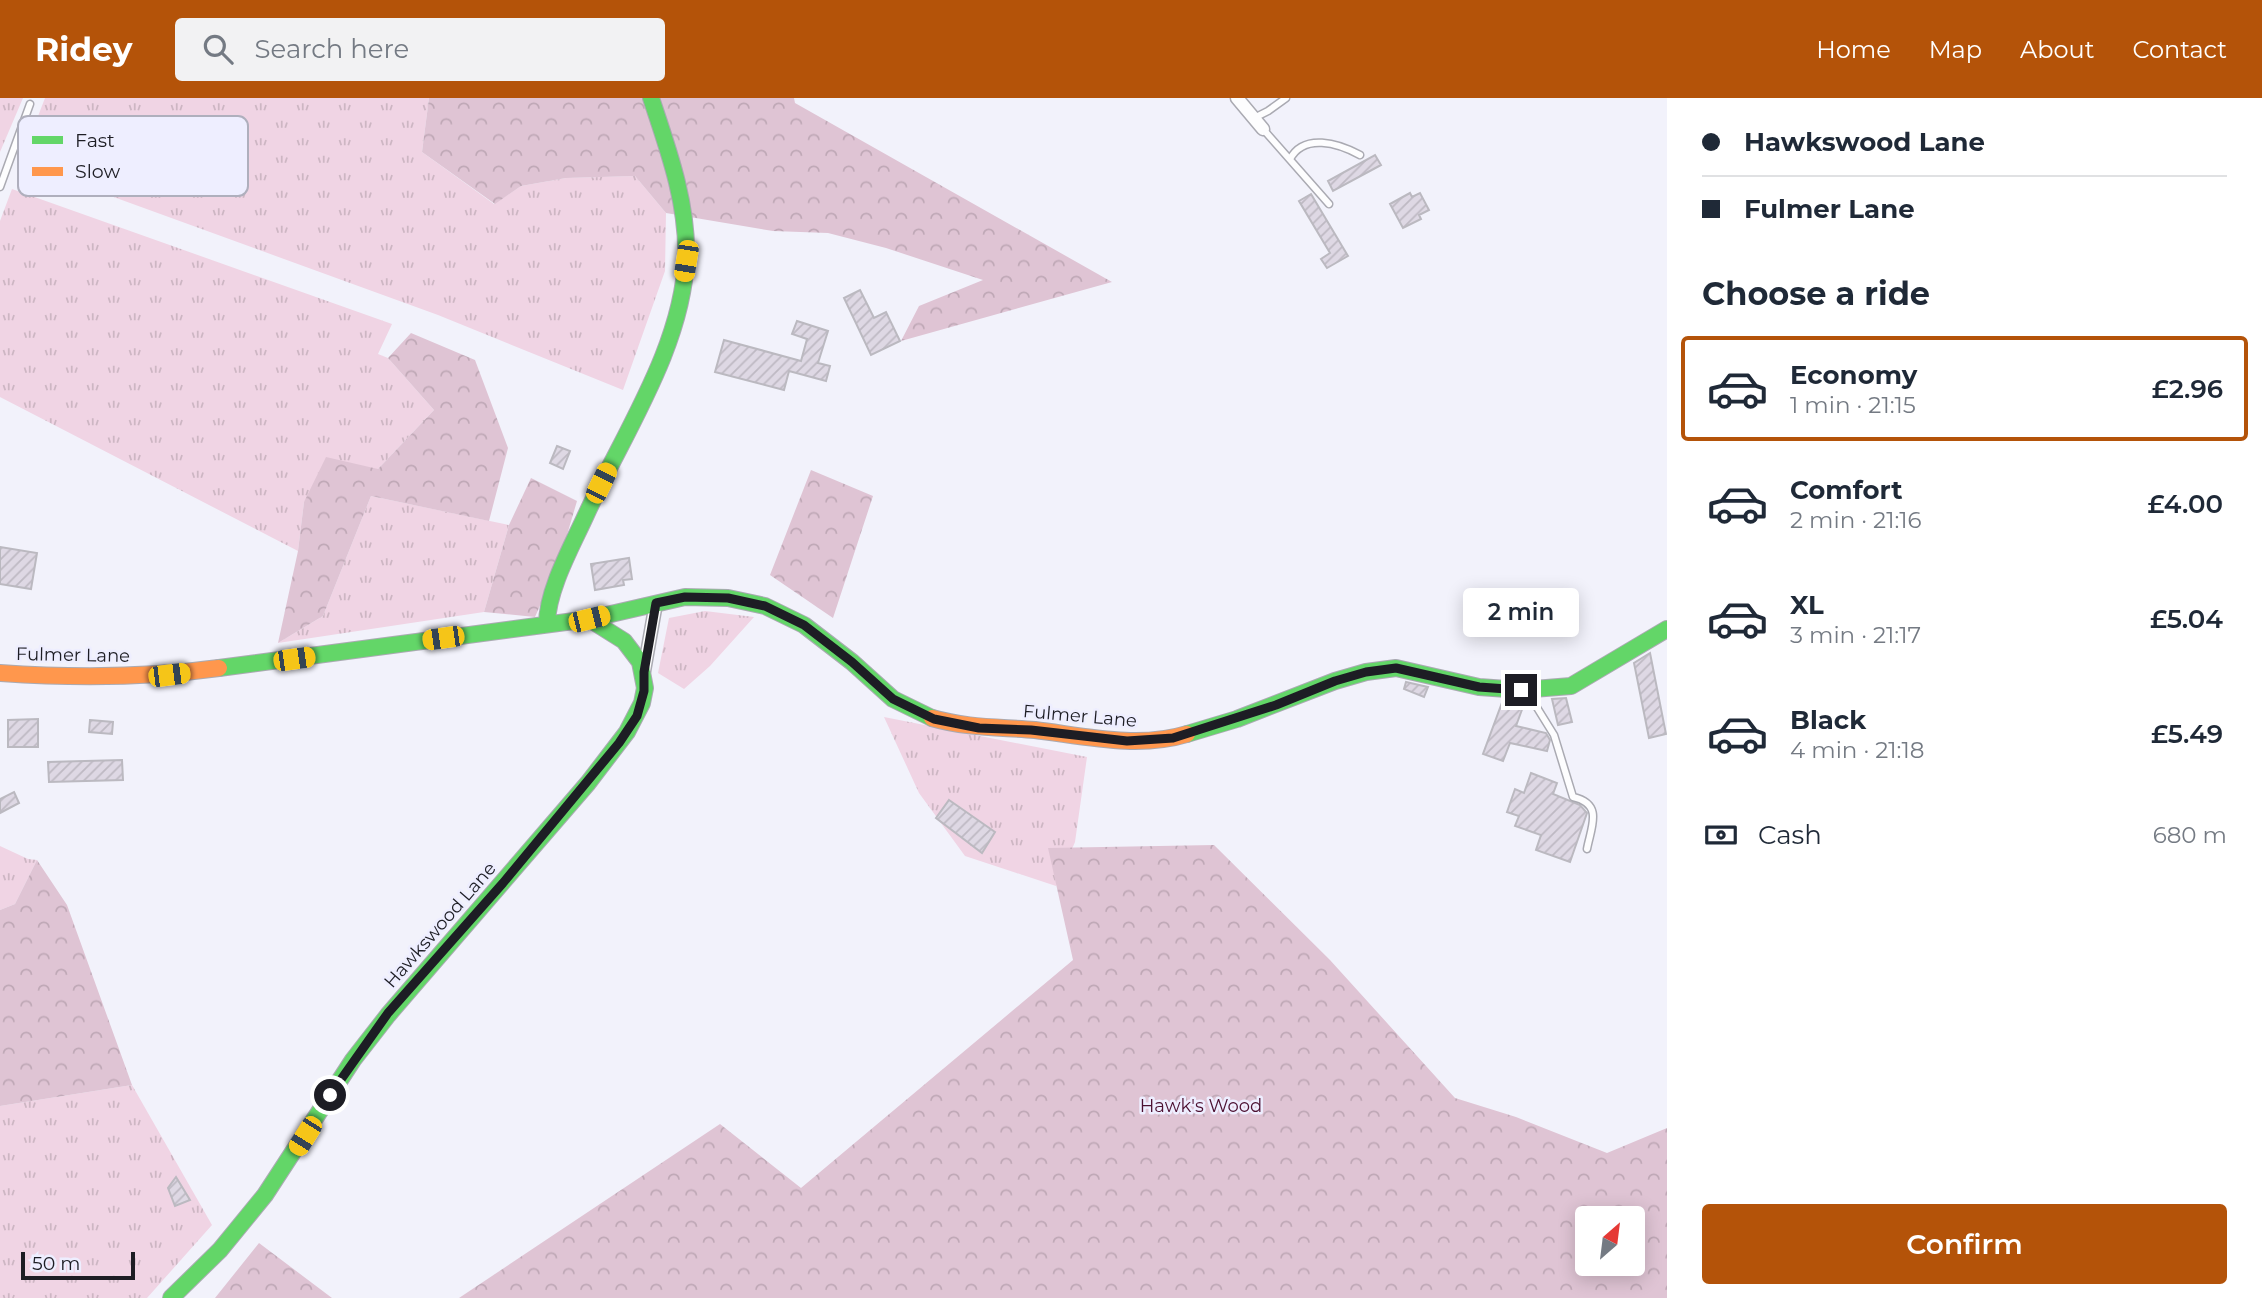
<!DOCTYPE html>
<html lang="en">
<head>
<meta charset="utf-8">
<style>
  :root { --surface:#fff; --page:#f2f2f3; --text:#1f2937; --muted:#747a83; --line:#e0e1e3; --accent:#b45309 }
  body { margin:0; font-family:Montserrat,sans-serif; background:var(--page); color:var(--text); height:100vh; display:flex; flex-direction:column; font-size:26px; white-space:nowrap }
  * { box-sizing:border-box; margin:0 }
  p { font-size:23px; color:var(--muted) }
  .icon { flex:none; width:38px; height:38px; fill:none; stroke:currentColor; stroke-width:2; stroke-linecap:round; stroke-linejoin:round }
  .map { position:relative; flex:1; overflow:hidden }
  .details { display:flex; flex-direction:column; background:var(--surface); width:595px }
  .details>* { flex:none }
  .banner { display:grid; align-content:center; height:154px; padding:0 35px; background:var(--surface) }
  .needle { width:46px; rotate:28deg }
  .controls { position:absolute; left:1575px; top:1108px; display:grid; gap:14px }
  .controls a { display:grid; place-items:center; width:70px; height:70px; border-radius:7px; background:var(--surface); box-shadow:0 4px 18px #0003; font-size:35px }
  .scale { position:absolute; left:21px; bottom:18px; width:114px; box-sizing:border-box; padding-left:7px; border:4px solid #1d1d24; border-top:0; font-size:19px; line-height:24px; white-space:nowrap; color:#1d1d24; -webkit-text-stroke:5px #eef; paint-order:stroke }
  .end { position:absolute; width:32px; height:32px; margin:-16px; border:9px solid #1d1d24; background:#fff; box-shadow:0 0 0 4px #fff }
  .from { border-radius:50% }
  .bubble { position:absolute; height:49px; border-radius:7px; background:var(--surface); box-shadow:0 4px 18px #0003; font-size:23px; font-weight:600; line-height:49px; text-align:center }
  .car { position:absolute; width:21px; height:42px; margin:-21px -10px; border-radius:9px; box-shadow:0 0 5px 2px #0007; background:linear-gradient(#f5c518 24%,#345 0 40%,#f5c518 0 76%,#345 0 86%,#f5c518 0) }
  .banner b { display:flex; align-items:center; gap:24px; height:66px; font-size:26px }
  .banner b+b { border-top:2px solid var(--line) }
  .banner i { width:18px; height:18px; background:var(--text) }
  ul { padding:0; list-style:none }
  li { display:flex; align-items:center; gap:21px; height:105px; margin:0 14px 10px; padding:0 21px; border:4px solid transparent; border-radius:7px }
  li div { flex:1 }
  li b { display:block; font-size:26px }
  li em { font-style:normal; font-weight:600 }
  li.active { border-color:var(--accent) }
  li>.icon { width:63px; height:63px; stroke-width:1.5 }
  h2 { padding:0 35px; font-size:32px; line-height:84px }
  .pay { display:flex; align-items:center; gap:18px; height:77px; padding:0 35px; font-size:26px }
  .pay p { margin-inline-start:auto }
  .button { display:flex; gap:14px; margin-top:auto; padding:14px 35px }
  .button a { flex:1; height:80px; border-radius:7px; background:var(--accent); color:#fff; font-size:28px; font-weight:600; line-height:80px; text-align:center }
  header { display:flex; align-items:center; gap:42px; box-sizing:border-box; height:98px; padding:0 35px; background:var(--accent); color:#fff }
  header strong { font-size:33px }
  nav { display:flex; gap:38px; margin-inline-start:auto; font-size:24px }
  .search { width:490px; height:63px; background:var(--page); display:flex; align-items:center; gap:18px; box-sizing:border-box; padding:0 24px; border-radius:7px; color:var(--muted); font-size:26px }
  main { display:flex; flex:1; min-height:0 }
  .map>svg:first-child { display:block }
  .grass { fill:url(#grass-tufts) }
  .forest { fill:url(#forest-crowns); fill-rule:evenodd }
  .building { fill:url(#building-hatch); stroke:#bbb9c0; stroke-width:2 }
  .lines { fill:none; stroke-linecap:round; stroke-linejoin:round }
  .lane-casing { stroke:#aaaab2; stroke-width:9 }
  .street-casing { stroke:#aaaab2; stroke-width:15 }
  .fast-casing { stroke:#aaaab2; stroke-width:18 }
  .slow-casing { stroke:#aaaab2; stroke-width:18 }
  .lane { stroke:#fdfdfe; stroke-width:6 }
  .street { stroke:#fdfdfe; stroke-width:12 }
  .fast { stroke:#63d668; stroke-width:16 }
  .slow { stroke:#ff974d; stroke-width:16 }
  .route { stroke:#1d1d24; stroke-width:9 }
  .labels { text-anchor:middle; dominant-baseline:central; stroke-width:5; stroke-linejoin:round; paint-order:stroke }
  .street-label { font-size:18px; fill:#1d1d24; stroke:#eef }
  .park-label { font-size:18px; fill:#4c1031; stroke:#eef }
  .key { fill:#eef; stroke:#afafbd; stroke-width:2 }
  .key-label { font-size:19px; fill:#1d1d24 }
</style>
</head>
<body>
<header>
<strong>Ridey</strong>
<div class="search"><svg class="icon" aria-label="search" viewBox="0 0 24 24"><circle cx="10" cy="10" r="6"/><path d="M15 15l6 6"/></svg>Search here</div>
<nav><a>Home</a><a>Map</a><a>About</a><a>Contact</a></nav>
</header>
<main>
<div class="map">
<svg width="1667" height="1200" viewBox="0 0 1667 1200">
  <defs>
    <pattern id="grass-tufts" width="24" height="20" patternUnits="userSpaceOnUse" patternTransform="scale(1.75)"><rect width="24" height="20" fill="#f0d4e4"/><path d="M3 7l-1-3M5 7V3M7 7l1-3M15 17l-1-3M17 17v-4M19 17l1-3" fill="none" stroke="#cdb6c3"/></pattern>
    <pattern id="forest-crowns" width="20" height="18" patternUnits="userSpaceOnUse" patternTransform="scale(1.75)"><rect width="20" height="18" fill="#dfc4d4"/><path d="M2 6a3 3 0 1 1 6 0M12 15a3 3 0 1 1 6 0" fill="none" stroke="#bfa8b6"/></pattern>
    <pattern id="building-hatch" width="6" height="6" patternUnits="userSpaceOnUse" patternTransform="scale(1.75)"><rect width="6" height="6" fill="#ded8e4"/><path d="M-1 1l2-2M0 6l6-6M5 7l2-2" fill="none" stroke="#beb9c3"/></pattern>
  </defs>
  <rect width="100%" height="100%" fill="#f2f2fb"/>
  <path class="grass" d="M0 0H23L0 54Z
    M45 0H429L422 54 494 106 521 88 566 80 635 78 666 115 665 173 623 292 438 217 20 65Z
    M12 91 392 226 378 256 388 260 434 312 378 371 304 404 298 453 0 299V123Z
    M371 398 509 427 484 514 278 545 323 518Z
    M705 513 754 519 710 568 684 591 658 575 669 520Z
    M884 619 1087 659 1075 744 1056 788 965 758 919 695Z
    M0 748 28 761 37 762 15 806 0 812Z
    M132 987 212 1127 147 1200H0V1008Z"/>
  <path class="forest" d="M429 0H794L795 5 1112 184 901 243 919 208 983 182 886 150 828 135 773 133 666 115 635 78 566 80 521 88 495 106 422 54Z
    M411 235 475 262 508 350 489 423 371 398 323 518 278 545 298 453 304 404 326 359 378 371 434 312 388 260Z
    M811 372 873 398 833 520 770 477Z
    M531 380 577 403 559 464 535 519 484 514 509 427Z
    M1214 747 1330 862 1455 1000 1516 1019 1607 1055 1667 1030V1200H459L720 1026 801 1090 1073 862 1048 750ZM1587 1120H1633V1166H1587Z
    M37 762 67 807 132 987 0 1008V812L15 806Z
    M259 1145 332 1200H215Z"/>
  <path class="building" d="M1375 57 1381 67 1333 93 1328 83Z
    M1410 95 1412 99 1420 95 1429 112 1419 117 1421 121 1403 130 1390 106Z
    M1311 96 1348 158 1327 170 1321 161 1330 155 1299 103Z
    M860 192 874 220 886 214 900 243 871 257 844 200Z
    M797 223 828 233 818 265 830 268 826 283 789 273 784 292 715 274 724 242 801 263 807 241 792 236Z
    M557 348 570 353 563 371 550 365Z
    M0 449 37 455 31 491 0 486Z
    M629 460 632 481 623 482 624 487 595 492 591 466Z
    M1650 555 1666 636 1649 640 1634 565Z
    M1406 584 1428 589 1424 599 1404 591Z
    M1566 600 1572 624 1558 627 1552 601Z
    M1503 602 1524 606 1516 628 1546 635 1550 642 1547 653 1510 645 1503 663 1483 656Z
    M38 621V649H8V622Z
    M90 622 113 624 112 636 89 634Z
    M122 662 123 682 49 684 48 664Z
    M1531 675 1557 685 1553 696 1580 707 1587 715 1570 764 1536 752 1541 737 1515 728 1519 718 1507 714 1515 691 1524 695Z
    M14 694 19 705 0 715V701Z
    M949 702 995 734 982 755 936 720Z
    M176 1079 190 1102 175 1108 168 1090Z"/>
  <g class="lines">
    <g class="lane-casing">
      <path id="lane" d="M1254 20 1268 13 1286 0
        M1263 31 1329 106
        M1290 61C1304 35 1338 45 1360 57
        M0 89 30 6
        M1536 593V608L1554 637 1573 699C1604 706 1591 729 1587 751"/>
    </g>
    <g class="street-casing">
      <path id="street" d="M1237 0 1263 31
        M644 573 656 505"/>
    </g>
    <g class="fast-casing">
      <path id="fast" d="M547 526C547 492 572 448 586 417 622 338 683 249 686 160 688 106 668 51 651 0
        M219 570 589 521 685 499 728 500 765 508 804 527 852 564 893 601 932 620
        M1187 636 1237 621 1335 583 1366 574 1396 570 1479 589 1521 592 1571 588 1667 531
        M171 1200 220 1152 265 1097 353 962 388 917 588 685 627 634 642 605 645 590 640 564 624 543 589 521"/>
    </g>
    <g class="slow-casing">
      <path id="slow" d="M0 575C73 580 146 580 219 570
        M932 620C966 630 1000 629 1035 632 1084 638 1138 651 1187 636"/>
    </g>
    <use href="#lane" class="lane"/>
    <use href="#street" class="street"/>
    <use href="#fast" class="fast"/>
    <use href="#slow" class="slow"/>
  </g>
  <g class="lines">
    <path class="route" d="M330 997 388 915 503 785 619 645 637 618 644 593V574L656 505 685 499 728 500 765 508 804 527 852 564 893 601 934 621 979 630 1031 632 1127 643 1173 640 1276 607 1335 583 1366 574 1396 570 1479 589 1521 592"/>
  </g>
  <g class="labels">
    <g class="street-label">
      <text transform="translate(73 557) rotate(1)">Fulmer Lane</text>
      <text transform="translate(1080 618) rotate(5)">Fulmer Lane</text>
      <text transform="translate(440 827) rotate(-49)">Hawkswood Lane</text>
    </g>
    <g class="park-label">
      <text x="1201" y="1008">Hawk's Wood</text>
    </g>
  </g>
  <rect x="18" y="18" width="230" height="80" rx="10" class="key"/>
  <rect x="32" y="38" width="31" height="8" fill="#63d668"/>
  <rect x="32" y="69" width="31" height="9" fill="#ff974d"/>
  <g class="key-label">
    <text x="75" y="49">Fast</text>
    <text x="75" y="80">Slow</text>
  </g>
</svg>
<div class="controls">
<a><svg class="needle" viewBox="-14 -14 28 28"><path d="M0-13l5 13h-10z" fill="#e53935"/><path d="M0 13l5-13h-10z" fill="#747a83"/></svg></a>
</div>
<div class="scale">50 m</div>
<i class="end from" style="left:330px;top:997px"></i>
<i class="end" style="left:1521px;top:592px"></i>
<div class="bubble" style="left:1463px;top:490px;width:116px">2 min</div>
<i class="car" style="left:686px;top:163px;rotate:189deg"></i>
<i class="car" style="left:601px;top:385px;rotate:26deg"></i>
<i class="car" style="left:589px;top:521px;rotate:76deg"></i>
<i class="car" style="left:443px;top:540px;rotate:262deg"></i>
<i class="car" style="left:294px;top:561px;rotate:82deg"></i>
<i class="car" style="left:169px;top:577px;rotate:83deg"></i>
<i class="car" style="left:305px;top:1038px;rotate:212deg"></i>
</div>
<section class="details">
<div class="banner">
<b><i class="from"></i>Hawkswood Lane</b>
<b><i></i>Fulmer Lane</b>
</div>
<h2>Choose a ride</h2>
<ul>
<li class="active"><svg class="icon" aria-label="car" viewBox="0 0 24 24"><path d="M5 17H2v-5l4-1 3-4h7l3 4 3 1v5h-3M9 17h6M6 11h13"/><circle cx="7" cy="17" r="2"/><circle cx="17" cy="17" r="2"/></svg><div><b>Economy</b><p>1 min · 21:15</p></div><em>£2.96</em></li>
<li><svg class="icon" aria-label="car" viewBox="0 0 24 24"><path d="M5 17H2v-5l4-1 3-4h7l3 4 3 1v5h-3M9 17h6M6 11h13"/><circle cx="7" cy="17" r="2"/><circle cx="17" cy="17" r="2"/></svg><div><b>Comfort</b><p>2 min · 21:16</p></div><em>£4.00</em></li>
<li><svg class="icon" aria-label="car" viewBox="0 0 24 24"><path d="M5 17H2v-5l4-1 3-4h7l3 4 3 1v5h-3M9 17h6M6 11h13"/><circle cx="7" cy="17" r="2"/><circle cx="17" cy="17" r="2"/></svg><div><b>XL</b><p>3 min · 21:17</p></div><em>£5.04</em></li>
<li><svg class="icon" aria-label="car" viewBox="0 0 24 24"><path d="M5 17H2v-5l4-1 3-4h7l3 4 3 1v5h-3M9 17h6M6 11h13"/><circle cx="7" cy="17" r="2"/><circle cx="17" cy="17" r="2"/></svg><div><b>Black</b><p>4 min · 21:18</p></div><em>£5.49</em></li>
</ul>
<div class="pay"><svg class="icon" aria-label="cash" viewBox="0 0 24 24"><path d="M3 7h18v10H3z"/><circle cx="12" cy="12" r="2"/></svg>Cash<p>680 m</p></div>
<div class="button"><a>Confirm</a></div>
</section>
</main>
</body>
</html>
